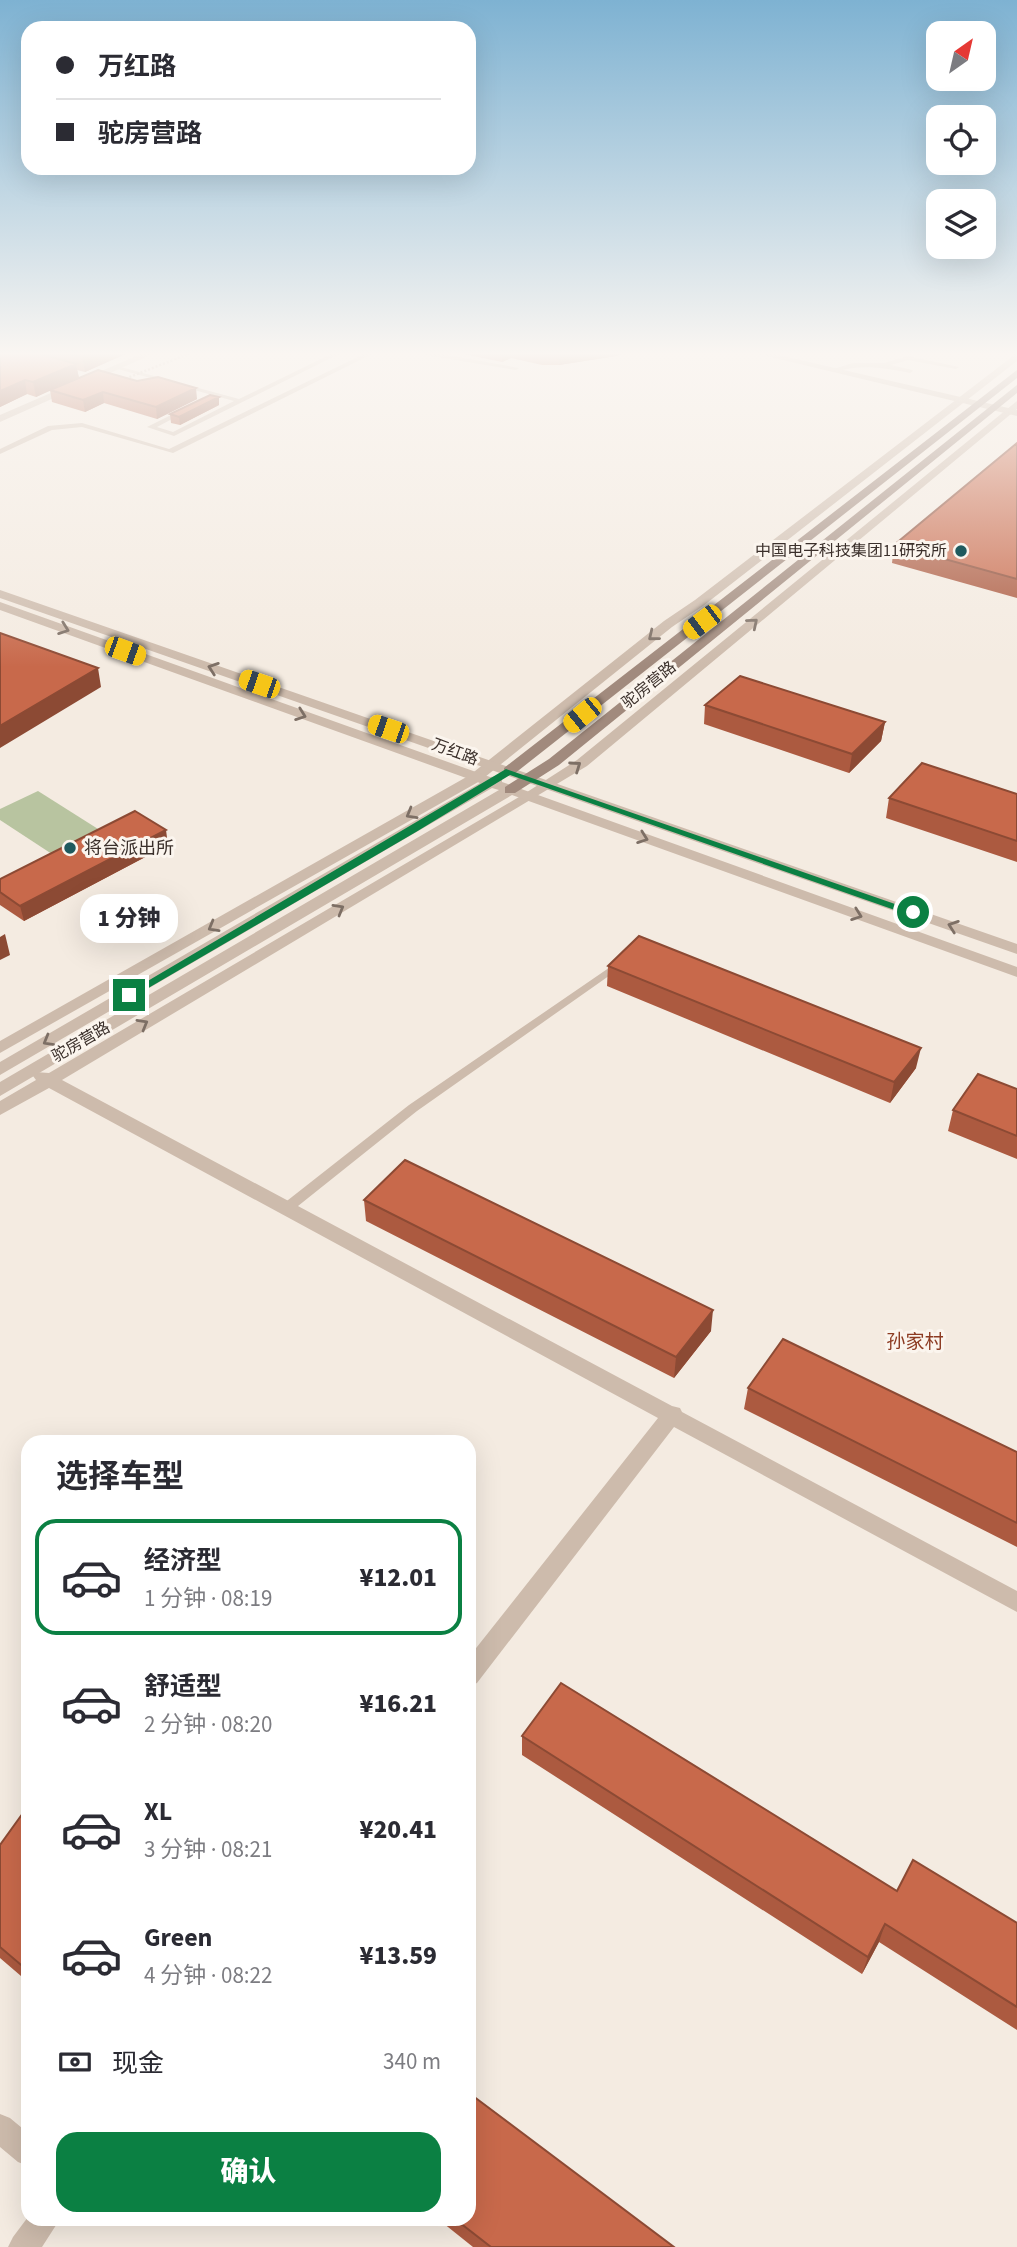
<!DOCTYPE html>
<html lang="zh">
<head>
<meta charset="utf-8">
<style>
  :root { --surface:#fff; --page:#f7f7f7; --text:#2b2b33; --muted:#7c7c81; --line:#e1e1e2; --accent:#0b8043 }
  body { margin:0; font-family:"Source Sans 3","Noto Sans SC",sans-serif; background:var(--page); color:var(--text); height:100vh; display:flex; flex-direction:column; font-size:26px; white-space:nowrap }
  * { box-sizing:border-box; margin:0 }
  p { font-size:23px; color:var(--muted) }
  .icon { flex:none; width:38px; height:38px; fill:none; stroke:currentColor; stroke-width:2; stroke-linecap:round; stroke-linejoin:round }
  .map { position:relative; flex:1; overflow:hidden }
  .side { position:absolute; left:21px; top:1435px; width:455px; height:791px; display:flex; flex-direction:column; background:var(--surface); border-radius:21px; box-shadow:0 7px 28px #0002 }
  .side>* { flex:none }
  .top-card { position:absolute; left:21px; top:21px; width:455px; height:154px; border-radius:21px; box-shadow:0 7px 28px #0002; display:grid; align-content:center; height:154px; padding:0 35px; background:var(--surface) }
  .needle { width:46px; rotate:34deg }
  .buttons { position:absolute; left:926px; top:21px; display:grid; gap:14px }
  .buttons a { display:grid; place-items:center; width:70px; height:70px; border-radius:14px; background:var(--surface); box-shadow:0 7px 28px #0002; font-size:35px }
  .end { position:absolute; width:32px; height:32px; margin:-16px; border:9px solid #0b8043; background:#fff; box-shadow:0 0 0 4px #fff }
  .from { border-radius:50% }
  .bubble { position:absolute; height:49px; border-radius:21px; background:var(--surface); box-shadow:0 7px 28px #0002; font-size:23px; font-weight:800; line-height:49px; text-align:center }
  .car { position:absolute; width:21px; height:42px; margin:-21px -10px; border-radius:9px; box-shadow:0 0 5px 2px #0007; background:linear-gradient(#f5c518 24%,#345 0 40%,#f5c518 0 76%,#345 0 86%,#f5c518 0) }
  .top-card b { display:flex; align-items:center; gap:24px; height:66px; font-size:26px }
  .top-card b+b { border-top:2px solid var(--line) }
  .top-card i { width:18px; height:18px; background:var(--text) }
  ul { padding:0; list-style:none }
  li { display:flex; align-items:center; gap:21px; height:116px; margin:0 14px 10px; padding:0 21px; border:4px solid transparent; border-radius:21px }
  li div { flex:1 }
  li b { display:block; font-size:26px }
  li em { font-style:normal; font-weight:800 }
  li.active { border-color:var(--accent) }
  li>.icon { width:63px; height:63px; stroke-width:1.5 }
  h2 { padding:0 35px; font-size:32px; line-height:84px }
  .pay { display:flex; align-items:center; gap:18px; height:77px; padding:0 35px; font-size:26px }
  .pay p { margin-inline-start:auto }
  .button { display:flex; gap:14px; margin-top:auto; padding:14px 35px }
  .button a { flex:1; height:80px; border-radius:21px; background:var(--accent); color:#fff; font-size:28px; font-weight:800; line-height:80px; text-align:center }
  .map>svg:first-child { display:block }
  .green { fill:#b8c4a0 }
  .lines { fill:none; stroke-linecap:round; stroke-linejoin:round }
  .path { stroke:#b9a596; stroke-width:2.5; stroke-dasharray:2 2; stroke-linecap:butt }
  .service { fill:#cdbbac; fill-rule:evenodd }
  .minor { fill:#cdbbac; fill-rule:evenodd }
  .tertiary { fill:#cdbbac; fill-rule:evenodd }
  .secondary { fill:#a18a7d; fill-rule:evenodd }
  .path-bridge { stroke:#b9a596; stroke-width:2.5; stroke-dasharray:2 2; stroke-linecap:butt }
  .wall { fill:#ac5a40 }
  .shaded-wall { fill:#8c4a34 }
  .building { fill:#c8694b; stroke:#8c4a34; stroke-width:2 }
  .oneway { stroke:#7d6f65 }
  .route { fill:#0b8043 }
  .poi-dot { fill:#1f5a5e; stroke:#fbf5ee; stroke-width:2.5 }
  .labels { text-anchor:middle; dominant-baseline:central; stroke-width:6; stroke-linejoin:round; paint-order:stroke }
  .far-poi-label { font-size:16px; fill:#3b302b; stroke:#fbf5ee; text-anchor:end }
  .far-street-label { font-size:16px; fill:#3b302b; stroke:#fbf5ee }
  .poi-label { font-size:18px; fill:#3b302b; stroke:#fbf5ee; text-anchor:start }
  .neighbourhood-label { font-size:19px; fill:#8c3b22; stroke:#fbf5ee }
</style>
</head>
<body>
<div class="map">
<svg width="1017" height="2247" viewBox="0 0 1017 2247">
  <rect width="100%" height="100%" fill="#f4ebe1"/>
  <path class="green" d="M38 791 106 834 58 858 0 820V809Z"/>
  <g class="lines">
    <path class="path" d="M185 353 189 354"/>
    <path class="service" d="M333 353H341L174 436 147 427 183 409H187V411L157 427 173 432 234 401 114 368 117 366 239 399Z
      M366 353H374L173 453 82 427 52 430 0 454V449L48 426 82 423 169 449Z
      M422 353H436L519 368 516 370 425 355Z
      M908 356 959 367 956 369 908 360 891 365 912 370 913 371 910 373C882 367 860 364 833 372L830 370 853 363H884Z
      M619 961 623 962 625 964 623 966 417 1111 293 1210H283L282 1207 283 1204 409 1105Z"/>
    <path class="minor" d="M143 353H155L0 422V415Z
      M1017 353V361L703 606 672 627 480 781 0 1053V1041L470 775 664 621 695 600Z
      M1017 401V409L587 766 62 1080 672 1406 680 1408 682 1412 1017 1591V1612L674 1427 477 1683 469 1686V1657L658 1418 49 1088 0 1115V1101L36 1080 33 1076 35 1072 49 1073 524 794 577 760Z
      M0 2114 10 2118 28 2133V2166L18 2162 0 2147Z
      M28 2217 60 2219 42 2247H8L13 2237Z"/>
    <path class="tertiary" d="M754 353H770L1017 410V416Z
      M0 590 1017 944V954L0 598Z
      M0 602 490 777 502 776V782L1017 967V977L512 795 0 1096V1082L499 790 492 788 0 1075V1062L480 783 0 610Z"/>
    <path class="secondary" d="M1017 370V378L514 774H504V768Z
      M1017 385V393L559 765 515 793H505V787L549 759Z"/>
    <path class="path-bridge" d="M122 380 191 353"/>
  </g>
  <path class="wall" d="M0 353H126L85 372 77 370 79 378 197 399 157 419 104 403 85 412 52 402 50 390 36 397 27 394 0 407Z
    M459 353H625L616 356 559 365H542L511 358 502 362Z
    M219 405 180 425 171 423 170 414Z
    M1017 443V598L892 563 894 545Z
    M705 705 885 722 881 741 849 773 704 724Z
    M1017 794V862L886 818 889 798Z
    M168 845 24 921 0 905V879Z
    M608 966 916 1068 890 1103 607 986Z
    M1017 1089V1159L948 1131 953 1110Z
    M364 1200 711 1331 674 1378 366 1221Z
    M748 1388 1017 1452V1547L744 1409Z
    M522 1736 897 1891 1017 1923V2030L879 1942 862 1974 522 1755Z
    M28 1806V1982L0 1958V1845Z
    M438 2219H469L674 2247H473Z"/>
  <path class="shaded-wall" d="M93 353H126V354L85 372 82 357Z
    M502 353H511V358L502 362Z
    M560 353H625L616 356 559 365Z
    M76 364 79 378 36 397 33 382Z
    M25 380 27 394 0 407V391Z
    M196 388 197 399 157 419 156 407Z
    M103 392 104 403 85 412 83 400Z
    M219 397V405L180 425 179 417Z
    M98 668 101 687 0 748V726Z
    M885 722 881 741 849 773 852 754Z
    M166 830 168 845 24 921 20 906Z
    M5 934 10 955 0 960V937Z
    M921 1048 916 1068 890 1103 894 1082Z
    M713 1310 711 1331 674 1378 676 1357Z
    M885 1924 879 1942 862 1974 868 1957Z"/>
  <path class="building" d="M0 353H38L76 364 33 382 25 380 0 391Z
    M66 353H93L82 357Z
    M98 370 137 381 158 377 196 388 156 407 103 392 83 400 50 390Z
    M210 395 219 397 179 417 170 414Z
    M1017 443V579L894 545Z
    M0 633 98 668 0 726Z
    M740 676 885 722 852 754 705 705Z
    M922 763 1017 794V841L889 798Z
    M135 811 166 830 20 906 0 892V879Z
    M639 936 921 1048 894 1082 608 966Z
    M978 1074 1017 1089V1136L953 1110Z
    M405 1160 713 1310 676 1357 364 1200Z
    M783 1339 1017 1452V1523L748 1388Z
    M561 1683 897 1891 913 1860 1017 1923V2007L885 1924 868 1957 522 1736Z
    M28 1806V1969L27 1970 0 1947V1845Z
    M469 2093 674 2247H491L455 2219H469Z"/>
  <defs><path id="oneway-chevron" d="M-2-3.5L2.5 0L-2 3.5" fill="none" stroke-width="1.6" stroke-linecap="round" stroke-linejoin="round" transform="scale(1.75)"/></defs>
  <g class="oneway">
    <use href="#oneway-chevron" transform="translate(753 623) rotate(-40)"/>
    <use href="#oneway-chevron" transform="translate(64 629) rotate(20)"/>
    <use href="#oneway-chevron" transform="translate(653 636) rotate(141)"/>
    <use href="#oneway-chevron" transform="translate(213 668) rotate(-161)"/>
    <use href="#oneway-chevron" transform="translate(301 715) rotate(20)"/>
    <use href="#oneway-chevron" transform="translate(576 766) rotate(-35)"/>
    <use href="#oneway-chevron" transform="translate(411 814) rotate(150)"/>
    <use href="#oneway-chevron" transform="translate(643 838) rotate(20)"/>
    <use href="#oneway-chevron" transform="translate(339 909) rotate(-30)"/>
    <use href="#oneway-chevron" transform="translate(857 915) rotate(20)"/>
    <use href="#oneway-chevron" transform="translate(953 926) rotate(-161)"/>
    <use href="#oneway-chevron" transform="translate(213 927) rotate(150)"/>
    <use href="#oneway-chevron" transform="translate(143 1024) rotate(-30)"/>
    <use href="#oneway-chevron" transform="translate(48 1041) rotate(150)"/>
  </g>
  <linearGradient id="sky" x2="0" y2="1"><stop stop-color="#7eb2d2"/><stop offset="0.53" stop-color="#faf6f2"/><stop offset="1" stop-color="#faf6f2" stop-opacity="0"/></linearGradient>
  <rect width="1017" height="667" fill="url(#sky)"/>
  <path class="route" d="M506 769 918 912 909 915 510 775 416 832 133 997 124 995Z"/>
  <g class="poi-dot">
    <circle cx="961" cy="551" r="7"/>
    <circle cx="70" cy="848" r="7"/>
  </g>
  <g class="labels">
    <g class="far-poi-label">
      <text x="947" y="551">中国电子科技集团11研究所</text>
    </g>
    <g class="far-street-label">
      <text transform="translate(649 685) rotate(-39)">驼房营路</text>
      <text transform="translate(455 752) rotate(20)">万红路</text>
      <text transform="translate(81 1042) rotate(-30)">驼房营路</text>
    </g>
    <g class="poi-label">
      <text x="84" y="848">将台派出所</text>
    </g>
    <g class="neighbourhood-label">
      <text x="915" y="1342">孙家村</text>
    </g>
  </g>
</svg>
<div class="buttons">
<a><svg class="needle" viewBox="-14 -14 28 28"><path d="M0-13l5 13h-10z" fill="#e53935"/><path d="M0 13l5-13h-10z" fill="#7c7c81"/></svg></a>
<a><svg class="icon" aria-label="locate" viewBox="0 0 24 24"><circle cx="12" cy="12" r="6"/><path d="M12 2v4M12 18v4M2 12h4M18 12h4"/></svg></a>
<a><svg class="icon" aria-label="layers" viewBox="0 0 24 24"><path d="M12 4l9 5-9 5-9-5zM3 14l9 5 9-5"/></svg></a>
</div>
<i class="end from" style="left:913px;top:912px"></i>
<i class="end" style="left:129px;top:995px"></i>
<div class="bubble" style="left:80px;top:894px;width:98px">1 分钟</div>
<i class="car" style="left:702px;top:622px;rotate:233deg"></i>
<i class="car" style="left:125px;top:651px;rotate:110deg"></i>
<i class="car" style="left:259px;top:684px;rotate:289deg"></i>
<i class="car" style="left:582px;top:715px;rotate:231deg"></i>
<i class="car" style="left:388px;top:729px;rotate:289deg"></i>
<div class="top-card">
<b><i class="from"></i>万红路</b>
<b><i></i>驼房营路</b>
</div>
<section class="side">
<h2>选择车型</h2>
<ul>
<li class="active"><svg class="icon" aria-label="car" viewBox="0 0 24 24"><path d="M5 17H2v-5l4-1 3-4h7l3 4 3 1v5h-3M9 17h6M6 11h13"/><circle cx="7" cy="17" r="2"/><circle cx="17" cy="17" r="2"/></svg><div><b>经济型</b><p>1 分钟 · 08:19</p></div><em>¥12.01</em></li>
<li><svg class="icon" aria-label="car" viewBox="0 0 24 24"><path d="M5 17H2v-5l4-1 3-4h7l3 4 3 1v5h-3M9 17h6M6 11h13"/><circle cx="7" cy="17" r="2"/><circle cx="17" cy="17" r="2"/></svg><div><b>舒适型</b><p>2 分钟 · 08:20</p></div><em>¥16.21</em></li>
<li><svg class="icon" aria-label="car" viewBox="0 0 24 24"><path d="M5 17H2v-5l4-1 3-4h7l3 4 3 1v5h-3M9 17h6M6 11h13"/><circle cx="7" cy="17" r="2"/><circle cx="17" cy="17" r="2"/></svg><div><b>XL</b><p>3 分钟 · 08:21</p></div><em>¥20.41</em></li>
<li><svg class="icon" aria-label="car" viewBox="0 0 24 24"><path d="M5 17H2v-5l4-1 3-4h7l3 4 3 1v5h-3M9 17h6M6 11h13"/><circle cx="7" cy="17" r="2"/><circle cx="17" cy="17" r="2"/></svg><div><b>Green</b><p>4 分钟 · 08:22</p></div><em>¥13.59</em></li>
</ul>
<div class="pay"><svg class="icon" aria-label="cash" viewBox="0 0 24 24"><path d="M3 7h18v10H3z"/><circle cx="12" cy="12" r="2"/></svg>现金<p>340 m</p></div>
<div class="button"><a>确认</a></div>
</section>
</div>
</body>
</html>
